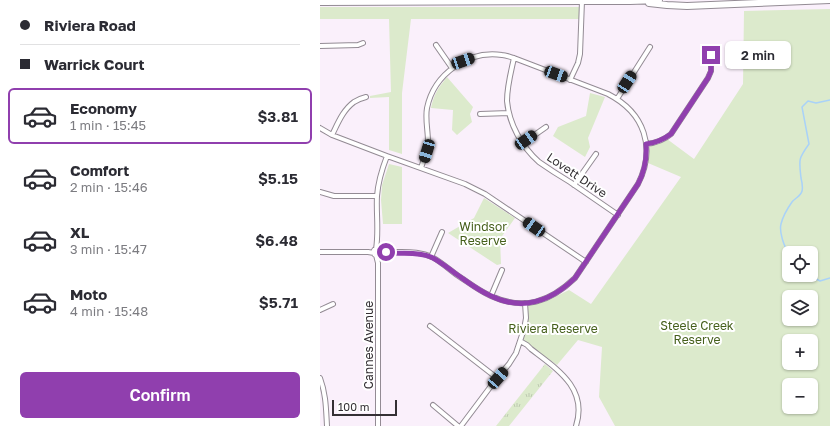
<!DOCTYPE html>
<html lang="en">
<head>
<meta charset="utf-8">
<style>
  :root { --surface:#fff; --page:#f7f7f7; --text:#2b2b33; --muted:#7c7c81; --line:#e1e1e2; --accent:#903fae }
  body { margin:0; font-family:"Golos Text",sans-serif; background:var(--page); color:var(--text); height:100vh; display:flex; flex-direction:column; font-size:15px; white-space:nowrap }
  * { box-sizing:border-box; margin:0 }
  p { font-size:13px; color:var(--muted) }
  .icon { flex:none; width:22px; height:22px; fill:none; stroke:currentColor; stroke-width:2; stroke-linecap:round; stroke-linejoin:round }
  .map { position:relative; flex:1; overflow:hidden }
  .panel { display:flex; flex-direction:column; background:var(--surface); width:320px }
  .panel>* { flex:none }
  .banner { display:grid; align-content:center; height:88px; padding:0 20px; background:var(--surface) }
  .tools { position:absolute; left:462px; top:246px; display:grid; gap:8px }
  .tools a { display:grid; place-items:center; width:36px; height:36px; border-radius:6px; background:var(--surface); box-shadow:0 1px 3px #0004; font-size:20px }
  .scale { position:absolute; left:12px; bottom:10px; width:65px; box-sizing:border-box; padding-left:4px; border:2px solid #343034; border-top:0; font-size:11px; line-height:14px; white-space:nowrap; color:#343034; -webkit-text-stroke:3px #fff; paint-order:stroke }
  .end { position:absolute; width:18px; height:18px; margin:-9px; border:5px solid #903fae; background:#fff; box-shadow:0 0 0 2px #fff }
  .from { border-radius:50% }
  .bubble { position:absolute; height:28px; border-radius:6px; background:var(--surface); box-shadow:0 1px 3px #0004; font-size:13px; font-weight:600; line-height:28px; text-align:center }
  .car { position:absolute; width:12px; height:24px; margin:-12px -6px; border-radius:5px; box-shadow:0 0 3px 1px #0007; background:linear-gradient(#222 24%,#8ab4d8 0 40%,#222 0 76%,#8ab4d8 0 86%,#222 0) }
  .banner b { display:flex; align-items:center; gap:14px; height:38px; font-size:15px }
  .banner b+b { border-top:1px solid var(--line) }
  .banner i { width:10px; height:10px; background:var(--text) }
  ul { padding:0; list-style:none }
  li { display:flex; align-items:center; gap:12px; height:56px; margin:0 8px 6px; padding:0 12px; border:2px solid transparent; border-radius:6px }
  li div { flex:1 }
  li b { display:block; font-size:15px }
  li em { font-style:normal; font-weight:600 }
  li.on { border-color:var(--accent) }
  li>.icon { width:36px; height:36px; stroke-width:1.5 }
  .cta { display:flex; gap:8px; margin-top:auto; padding:8px 20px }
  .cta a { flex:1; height:46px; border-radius:6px; background:var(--accent); color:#fff; font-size:16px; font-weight:600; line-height:46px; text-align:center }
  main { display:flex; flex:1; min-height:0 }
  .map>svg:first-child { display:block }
  .grass { fill:url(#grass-tufts) }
  .park { fill:#dceacc; fill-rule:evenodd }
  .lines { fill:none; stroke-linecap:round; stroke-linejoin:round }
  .stream { stroke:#a9d2f8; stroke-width:1.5 }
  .minor-casing { stroke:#938b94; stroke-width:6 }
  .secondary-casing { stroke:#938b94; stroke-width:8 }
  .minor { stroke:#fff; stroke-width:4 }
  .secondary { stroke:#fff; stroke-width:6 }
  .route { stroke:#903fae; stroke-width:5 }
  .labels { text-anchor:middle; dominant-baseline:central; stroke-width:4; stroke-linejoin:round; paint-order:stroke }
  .street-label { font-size:12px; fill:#343034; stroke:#fff }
  .park-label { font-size:12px; fill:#455f1b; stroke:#fff }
</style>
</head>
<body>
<main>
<section class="panel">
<div class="banner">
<b><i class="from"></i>Riviera Road</b>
<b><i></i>Warrick Court</b>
</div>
<ul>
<li class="on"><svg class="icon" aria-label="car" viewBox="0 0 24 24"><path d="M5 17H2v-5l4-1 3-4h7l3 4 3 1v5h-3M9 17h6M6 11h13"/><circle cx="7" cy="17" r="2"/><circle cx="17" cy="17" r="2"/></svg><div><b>Economy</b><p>1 min · 15:45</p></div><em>$3.81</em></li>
<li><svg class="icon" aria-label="car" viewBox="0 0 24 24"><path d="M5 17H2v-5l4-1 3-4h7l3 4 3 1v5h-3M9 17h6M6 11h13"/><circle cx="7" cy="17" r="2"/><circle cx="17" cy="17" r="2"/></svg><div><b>Comfort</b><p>2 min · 15:46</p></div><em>$5.15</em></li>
<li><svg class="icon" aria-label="car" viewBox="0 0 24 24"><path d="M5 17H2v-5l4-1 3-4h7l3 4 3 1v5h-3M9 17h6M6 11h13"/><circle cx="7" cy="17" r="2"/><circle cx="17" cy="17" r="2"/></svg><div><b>XL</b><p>3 min · 15:47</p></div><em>$6.48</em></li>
<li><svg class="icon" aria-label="car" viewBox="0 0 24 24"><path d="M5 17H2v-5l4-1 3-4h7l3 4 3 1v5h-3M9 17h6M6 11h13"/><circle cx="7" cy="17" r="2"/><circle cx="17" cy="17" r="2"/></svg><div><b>Moto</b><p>4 min · 15:48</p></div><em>$5.71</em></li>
</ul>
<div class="cta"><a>Confirm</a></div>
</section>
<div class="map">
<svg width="510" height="426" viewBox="0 0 510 426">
  <defs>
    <pattern id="grass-tufts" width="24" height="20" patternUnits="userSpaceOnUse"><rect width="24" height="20" fill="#dceacc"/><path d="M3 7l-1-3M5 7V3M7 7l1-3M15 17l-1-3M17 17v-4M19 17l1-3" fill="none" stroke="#bdc9b0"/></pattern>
  </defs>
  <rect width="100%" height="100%" fill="#faf0fb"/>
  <path class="grass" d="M225 364 233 371 189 426H176Z"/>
  <path class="park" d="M0 7H260V19H91L82 93V154L69 150V97L50 98V96L71 92 69 19H0Z
    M510 9V426H295L279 397 282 347 258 340 237 365 203 341 208 319 207 306 227 301 249 290 271 304 361 177 328 163 329 147 347 139 374 159 423 84 424 11ZM469 253H491V275H469ZM469 297H491V319H469ZM469 341H491V363H469ZM469 385H491V407H469Z
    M127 77 153 107 150 114 152 122 137 135 132 130 133 110 111 108C114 94 118 88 127 77Z
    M270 93 285 97 268 138 270 147 265 157 233 136 238 127 266 116Z
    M69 164 82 167V224H63L61 200 62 185Z
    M164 198 195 218 180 239 181 264 177 265 128 233 154 218Z"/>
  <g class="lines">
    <path class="stream" d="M469 253C464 247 459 232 461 224 463 216 467 209 472 202 475 198 481 196 482 191 483 187 482 182 481 178 479 160 478 159 489 144L482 107 488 101 496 103 510 100
      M489 275 500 281 510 278"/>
    <g class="minor-casing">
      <path id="minor" d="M116 45 132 68
        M0 46 38 45 43 43
        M194 58C191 72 187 86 187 101 189 124 202 147 219 162 229 169 240 176 250 182 266 193 282 204 298 215
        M250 80 258 63 260 54 262 1
        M297 99 330 47
        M160 114 189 113
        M0 128 12 135 67 156 145 184 165 194 266 262
        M12 135C18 123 23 110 34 102 37 100 42 98 46 97
        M203 143 226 127
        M326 144C336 143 344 140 351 134L388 78 391 71V55
        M254 185 276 154
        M0 192 14 196H57
        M53.5 252a3.5 3.5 0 1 1 7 0a3.5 3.5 0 1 1-7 0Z
        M56 249C59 231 56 213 57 196 58 182 62 169 67 156
        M61 251C77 254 96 249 112 257 121 262 129 269 137 275 148 282 159 291 171 296 204 311 230 302 255 278L318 184C336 148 325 113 288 94L194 58C190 57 186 55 182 55 148 50 114 74 107 108 105 119 108 130 108 142 107 151 104 159 101 168
        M0 252H48L54 253
        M56 255 58 263V426
        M111 257 122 232
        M171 296 182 270
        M0 310 13 304
        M110 326 177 378
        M200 341 207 345 211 349C237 369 268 388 256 426
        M0 378C6 394 6 409 7 426
        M113 405 138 426
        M141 426 177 378 189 364 196 353 204 329 206 318 205 303"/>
    </g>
    <g class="secondary-casing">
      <path id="secondary" d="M0 2 262 1H310L339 0
        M329 3 347 5 367 6 510 0"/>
    </g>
    <use href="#minor" class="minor"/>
    <use href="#secondary" class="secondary"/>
  </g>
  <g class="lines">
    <path class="route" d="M66 252C81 255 96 251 111 257 120 261 130 270 139 276 149 283 158 290 169 295 202 312 230 302 255 278L318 184C325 171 327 159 326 144 336 143 344 139 351 134L388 78 391 71V55"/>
  </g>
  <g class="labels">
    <g class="street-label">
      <text transform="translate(257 175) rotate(34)">Lovett Drive</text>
      <text transform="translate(48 345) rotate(-90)">Cannes Avenue</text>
    </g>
    <g class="park-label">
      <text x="163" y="226">Windsor<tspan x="163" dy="14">Reserve</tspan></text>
      <text x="377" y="325">Steele Creek<tspan x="377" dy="14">Reserve</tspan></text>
      <text x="233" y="328">Riviera Reserve</text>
    </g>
  </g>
</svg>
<div class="tools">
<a><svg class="icon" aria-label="locate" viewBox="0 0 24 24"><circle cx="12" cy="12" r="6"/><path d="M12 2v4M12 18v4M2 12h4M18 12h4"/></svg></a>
<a><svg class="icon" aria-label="layers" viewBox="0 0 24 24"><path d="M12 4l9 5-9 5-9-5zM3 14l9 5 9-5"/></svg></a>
<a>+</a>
<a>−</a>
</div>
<div class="scale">100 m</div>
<i class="end from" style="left:66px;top:252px"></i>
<i class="end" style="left:391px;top:55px"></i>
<div class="bubble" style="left:405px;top:41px;width:66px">2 min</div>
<i class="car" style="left:143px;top:61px;rotate:71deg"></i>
<i class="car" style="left:236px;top:74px;rotate:110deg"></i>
<i class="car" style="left:307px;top:82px;rotate:33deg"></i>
<i class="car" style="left:206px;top:140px;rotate:56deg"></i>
<i class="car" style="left:107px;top:151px;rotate:197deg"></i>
<i class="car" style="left:214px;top:227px;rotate:304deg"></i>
<i class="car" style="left:178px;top:378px;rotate:41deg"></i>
</div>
</main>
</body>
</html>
